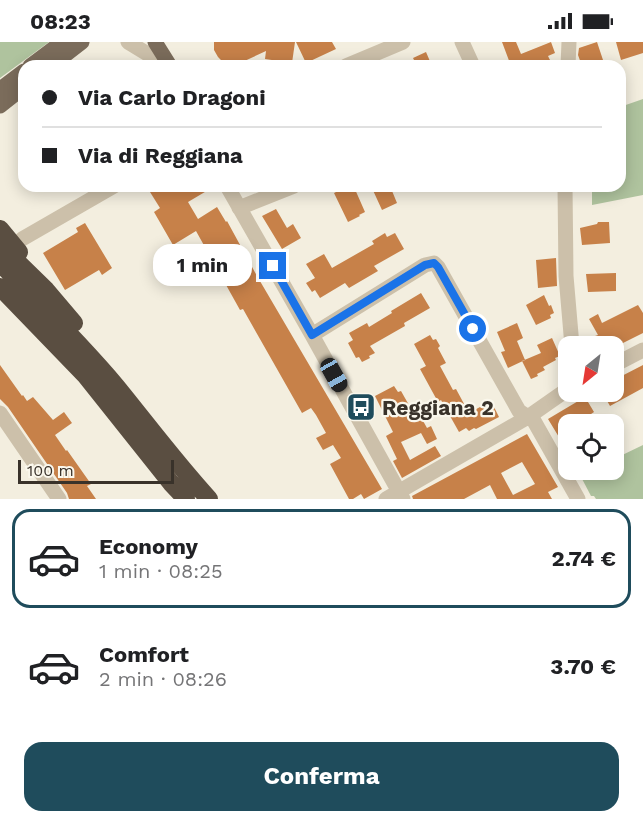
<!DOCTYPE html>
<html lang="it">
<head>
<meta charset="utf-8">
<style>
  :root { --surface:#fff; --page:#f2f2f2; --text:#202124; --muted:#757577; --line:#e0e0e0; --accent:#1f4c5c }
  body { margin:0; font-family:"Work Sans",sans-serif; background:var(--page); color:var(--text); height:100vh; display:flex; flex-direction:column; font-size:22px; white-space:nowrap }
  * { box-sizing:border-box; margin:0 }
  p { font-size:20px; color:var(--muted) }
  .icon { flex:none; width:33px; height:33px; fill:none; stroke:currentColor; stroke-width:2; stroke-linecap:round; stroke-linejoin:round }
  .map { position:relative; height:457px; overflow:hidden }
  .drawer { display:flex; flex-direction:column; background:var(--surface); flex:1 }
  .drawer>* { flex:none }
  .top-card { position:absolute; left:18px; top:18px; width:608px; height:132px; border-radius:18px; box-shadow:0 3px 15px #0003; display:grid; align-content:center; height:132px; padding:0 24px; background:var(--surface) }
  .needle { width:39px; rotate:210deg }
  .tools { position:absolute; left:558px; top:294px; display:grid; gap:12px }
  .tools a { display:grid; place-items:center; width:66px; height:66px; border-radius:12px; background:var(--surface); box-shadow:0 3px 15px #0003; font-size:30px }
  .scale { position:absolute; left:18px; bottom:15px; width:156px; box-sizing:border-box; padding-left:6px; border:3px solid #39322a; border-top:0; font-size:16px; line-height:21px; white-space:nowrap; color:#39322a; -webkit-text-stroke:4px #faf7ec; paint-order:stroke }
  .end { position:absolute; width:27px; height:27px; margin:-14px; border:8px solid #1a73e8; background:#fff; box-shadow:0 0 0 3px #fff }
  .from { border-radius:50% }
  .bubble { position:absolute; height:42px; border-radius:18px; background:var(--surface); box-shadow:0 3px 15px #0003; font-size:20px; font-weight:700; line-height:42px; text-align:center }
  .car { position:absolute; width:18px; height:36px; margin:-18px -9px; border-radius:8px; box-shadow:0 0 4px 2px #0007; background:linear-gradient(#222 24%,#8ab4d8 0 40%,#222 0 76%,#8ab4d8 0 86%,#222 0) }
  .top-card b { display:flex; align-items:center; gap:21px; height:57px; font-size:22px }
  .top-card b+b { border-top:2px solid var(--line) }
  .top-card i { width:15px; height:15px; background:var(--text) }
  ul { padding:10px 0 0; list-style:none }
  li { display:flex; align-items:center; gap:18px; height:99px; margin:0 12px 9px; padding:0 12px; border:3px solid transparent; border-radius:18px }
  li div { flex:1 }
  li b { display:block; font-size:22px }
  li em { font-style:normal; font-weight:700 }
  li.on { border-color:var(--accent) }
  li>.icon { width:54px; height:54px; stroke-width:1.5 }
  .action { display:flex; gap:12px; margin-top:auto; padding:12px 24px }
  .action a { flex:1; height:69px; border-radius:18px; background:var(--accent); color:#fff; font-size:24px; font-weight:700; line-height:69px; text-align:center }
  .status { display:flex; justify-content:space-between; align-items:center; height:42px; padding:0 30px; background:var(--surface); direction:ltr }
  .status svg { height:16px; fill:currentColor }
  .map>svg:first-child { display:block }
  .green { fill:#afc39e }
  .building { fill:#c78149; fill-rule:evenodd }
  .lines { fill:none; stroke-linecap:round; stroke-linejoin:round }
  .minor { stroke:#ccc0aa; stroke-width:15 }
  .major { stroke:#7b6c5b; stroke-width:15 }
  .highway { stroke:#5a4e41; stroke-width:18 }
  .route { stroke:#1a73e8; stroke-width:8 }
  .labels { text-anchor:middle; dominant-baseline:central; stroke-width:4.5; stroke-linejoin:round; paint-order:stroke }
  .poi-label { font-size:21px; font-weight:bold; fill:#39322a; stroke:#faf7ec; text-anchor:start }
</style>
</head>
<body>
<div class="status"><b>08:23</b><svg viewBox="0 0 49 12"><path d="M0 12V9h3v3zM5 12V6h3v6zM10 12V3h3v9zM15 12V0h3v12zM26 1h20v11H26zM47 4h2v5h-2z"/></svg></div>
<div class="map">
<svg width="643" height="457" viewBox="0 0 643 457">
  <rect width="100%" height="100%" fill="#f3eedf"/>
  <path class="green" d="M0 0H49L0 36Z
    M643 57V153L592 163V144H620V65Z
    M643 403V457H596L594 454H591L580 433 591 428H614V417Z"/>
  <path class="building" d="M214 0H295L292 21 265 17 266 9 238 22H229L223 20 218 15 214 8Z
    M296 0H332L336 7 306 21Z
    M502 0H516L521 12 551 0 555 11 548 14 553 24H511Z
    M597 0 605 24H582L578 13 579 6Z
    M616 0H643V11L621 18Z
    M426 10 432 24H417L413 16Z
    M160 144H215L188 160 198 177 217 165 226 180 227 179 257 234 382 447 364 457 361 452 353 457H349L330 422 341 416 333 403 323 408 316 396 326 391 316 373 311 366 302 371 243 267 240 268 196 189 173 203 154 170 160 166 150 150Z
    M371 144H390L397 161 382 168Z
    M346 145 348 148 354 145 365 170 359 173 360 174 348 180 334 151Z
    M276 167 287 186 293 182 301 196 282 207 262 174Z
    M598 180H609L610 201 582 203 580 186 597 182Z
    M85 181 112 226 102 233 99 228 65 248 43 211 78 190 76 186Z
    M385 191 387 195 395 191 404 207 374 224 378 229 349 246 345 241 320 256 315 248 312 250 306 241 315 236 306 222 324 212 332 226 374 202 372 199Z
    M556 216 557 244 538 246 536 218Z
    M616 231V249L588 250 586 232Z
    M421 251 430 266 404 281 405 284 370 304 375 311 369 314 370 316 362 320 359 315 356 316 348 301 353 298 349 291 367 281 369 285 392 271 391 269Z
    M544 253 549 264 551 263 554 271 550 273 551 276 536 283 526 263Z
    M638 263 643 271V291L617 304H601L595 294 598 293 589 277 598 272 602 281Z
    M517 281 523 296 517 299 525 318 508 326 501 310 505 309 497 290Z
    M430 293 433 298 436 297 440 304 438 306 446 321 440 324 453 348 456 347 469 371 491 359 499 375 476 387 474 386 469 389 466 386 459 390 441 358 438 360 420 327 426 324 414 302Z
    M552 296 560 314 555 316 556 318 543 325 545 328 537 332 538 334 531 337 522 319 541 311 537 303Z
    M0 323 22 354 23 353 27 359 33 355 53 378 64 370 72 381 55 393 66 409 67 408 91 442 87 444 96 457H69L67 451 8 365 0 357Z
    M643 323V346L610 364 602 350H614V338Z
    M394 344 398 350 401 349 418 379 422 377 427 386 431 384 437 397 427 402 421 391 401 400 410 418 435 404 441 414 402 436 393 419 397 417 386 394 393 390 375 354Z
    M585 355 594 370 576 382H568V410L548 377Z
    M527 392 558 445 548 450 552 457H497L490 443 464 457H413L412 454ZM522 420 535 442 513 453 501 431Z"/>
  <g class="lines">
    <path class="minor" d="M128 0 151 14 160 24
      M462 0 473 24
      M346 24 403 0
      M568 24 569 0
      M227 144 312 293 403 457
      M565 144 566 234 572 304
      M239 166 294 144
      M22 197 114 144
      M312 293 425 223 434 221 438 225 519 369 534 379 578 457
      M614 323 643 308
      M0 371 59 457
      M386 457 528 375 568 347"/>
    <path class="major" d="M155 0 170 24
      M30 24 62 0
      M51 24 82 0
      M0 47 24 29
      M0 64 24 45"/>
    <path class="highway" d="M0 187 19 210
      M0 203 46 248 74 281
      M0 221C39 261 80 301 116 344 147 382 176 421 209 457
      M0 245 85 333 171 441 186 457"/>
  </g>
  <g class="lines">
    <path class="route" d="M273 224 312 293 425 223 434 221 438 225 473 287"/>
  </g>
  <defs>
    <g id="bus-square" transform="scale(1.5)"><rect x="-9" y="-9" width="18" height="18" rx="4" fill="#1f4c5c" stroke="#faf7ec"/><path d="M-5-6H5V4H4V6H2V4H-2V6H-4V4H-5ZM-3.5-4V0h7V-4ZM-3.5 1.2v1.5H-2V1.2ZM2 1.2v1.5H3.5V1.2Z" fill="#fff"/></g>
  </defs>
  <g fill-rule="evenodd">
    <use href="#bus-square" x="361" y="365"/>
  </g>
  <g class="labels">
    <g class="poi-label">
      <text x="382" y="365">Reggiana 2</text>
    </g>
  </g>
</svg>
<div class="tools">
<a><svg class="needle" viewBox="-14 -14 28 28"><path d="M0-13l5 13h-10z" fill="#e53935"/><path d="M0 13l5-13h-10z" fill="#757577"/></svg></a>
<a><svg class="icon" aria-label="locate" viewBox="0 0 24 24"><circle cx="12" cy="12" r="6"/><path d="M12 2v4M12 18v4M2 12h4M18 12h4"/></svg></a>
</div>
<div class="scale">100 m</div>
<i class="end from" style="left:473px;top:287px"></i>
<i class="end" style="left:273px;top:224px"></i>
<div class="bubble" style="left:153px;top:202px;width:99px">1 min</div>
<i class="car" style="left:334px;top:333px;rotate:151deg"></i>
<div class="top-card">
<b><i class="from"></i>Via Carlo Dragoni</b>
<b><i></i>Via di Reggiana</b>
</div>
</div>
<section class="drawer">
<ul>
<li class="on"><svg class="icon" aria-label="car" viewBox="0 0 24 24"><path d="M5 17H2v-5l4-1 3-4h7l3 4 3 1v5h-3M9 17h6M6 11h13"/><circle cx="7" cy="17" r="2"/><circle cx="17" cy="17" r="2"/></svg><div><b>Economy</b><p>1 min · 08:25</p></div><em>2.74 €</em></li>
<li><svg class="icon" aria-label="car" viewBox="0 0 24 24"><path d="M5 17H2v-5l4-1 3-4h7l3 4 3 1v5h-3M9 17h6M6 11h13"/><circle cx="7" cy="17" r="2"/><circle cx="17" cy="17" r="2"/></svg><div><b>Comfort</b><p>2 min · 08:26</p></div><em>3.70 €</em></li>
</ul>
<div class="action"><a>Conferma</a></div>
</section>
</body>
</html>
